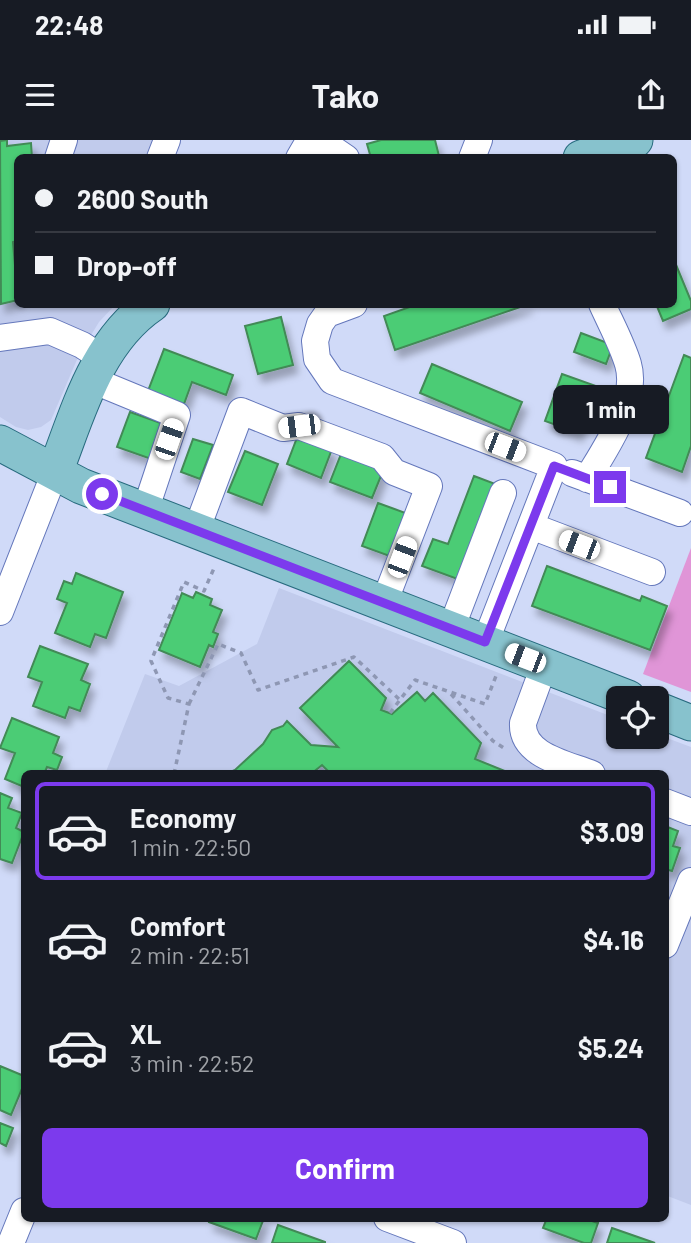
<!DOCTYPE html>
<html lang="en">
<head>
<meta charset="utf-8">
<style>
  :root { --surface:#171b24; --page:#242831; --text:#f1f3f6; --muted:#9ea1a6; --line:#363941; --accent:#7c3aed }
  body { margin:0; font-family:Barlow,sans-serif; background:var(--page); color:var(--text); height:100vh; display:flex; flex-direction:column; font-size:26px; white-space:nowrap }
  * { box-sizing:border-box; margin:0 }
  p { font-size:23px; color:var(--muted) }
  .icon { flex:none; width:38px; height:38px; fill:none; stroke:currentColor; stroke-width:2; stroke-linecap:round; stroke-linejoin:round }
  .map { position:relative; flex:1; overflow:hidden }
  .sheet { position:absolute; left:21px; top:630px; width:648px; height:452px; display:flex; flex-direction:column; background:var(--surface); border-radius:10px; box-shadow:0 2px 5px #0004 }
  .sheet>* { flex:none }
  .guide { position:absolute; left:14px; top:14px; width:663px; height:154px; border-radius:10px; box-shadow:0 2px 5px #0004; display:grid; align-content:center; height:154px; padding:0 21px; background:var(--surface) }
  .buttons { position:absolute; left:606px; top:546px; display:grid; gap:14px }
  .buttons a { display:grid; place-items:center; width:63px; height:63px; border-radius:10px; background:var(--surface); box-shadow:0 2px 5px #0004; font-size:35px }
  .end { position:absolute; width:32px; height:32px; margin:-16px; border:9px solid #7c3aed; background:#fff; box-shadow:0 0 0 4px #fff }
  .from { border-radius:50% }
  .bubble { position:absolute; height:49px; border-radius:10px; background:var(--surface); box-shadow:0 2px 5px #0004; font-size:23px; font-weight:700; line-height:49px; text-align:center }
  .car { position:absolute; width:21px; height:42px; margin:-21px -10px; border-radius:9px; box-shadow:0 0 5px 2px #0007; background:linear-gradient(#fff 24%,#345 0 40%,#fff 0 76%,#345 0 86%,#fff 0) }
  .guide b { display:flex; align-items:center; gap:24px; height:66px; font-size:26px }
  .guide b+b { border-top:2px solid var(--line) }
  .guide i { width:18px; height:18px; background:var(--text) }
  ul { padding:12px 0 0; list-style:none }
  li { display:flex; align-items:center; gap:21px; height:98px; margin:0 14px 10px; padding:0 7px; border:4px solid transparent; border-radius:10px }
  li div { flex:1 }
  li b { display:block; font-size:26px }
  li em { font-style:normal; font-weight:700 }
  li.selected { border-color:var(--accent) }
  li>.icon { width:63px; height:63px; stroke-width:1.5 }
  .cta { display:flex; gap:14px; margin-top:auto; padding:14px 21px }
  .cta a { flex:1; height:80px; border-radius:10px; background:var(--accent); color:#fff; font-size:28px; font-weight:700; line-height:80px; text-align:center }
  .status { display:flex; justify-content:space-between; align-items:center; height:49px; padding:0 35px; background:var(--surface); direction:ltr }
  .status svg { height:19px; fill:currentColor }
  header { display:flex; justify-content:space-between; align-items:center; height:91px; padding:0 21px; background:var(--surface); font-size:32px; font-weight:700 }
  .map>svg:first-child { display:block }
  .built { fill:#c1cbec }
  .green { fill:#e095d7 }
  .building { fill:#4bcc74; stroke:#428a56; stroke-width:2; filter:url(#shadow) }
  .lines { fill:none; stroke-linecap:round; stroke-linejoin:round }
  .minor-casing { stroke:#6477bb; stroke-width:28 }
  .major-casing { stroke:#286b7f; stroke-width:37 }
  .path { stroke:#8e97b3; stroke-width:3.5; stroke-dasharray:5 5; stroke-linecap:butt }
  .minor { stroke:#fff; stroke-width:26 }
  .major { stroke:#87c2cd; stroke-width:35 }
  .route { stroke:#7c3aed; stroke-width:9 }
</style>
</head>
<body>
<div class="status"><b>22:48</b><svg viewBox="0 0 49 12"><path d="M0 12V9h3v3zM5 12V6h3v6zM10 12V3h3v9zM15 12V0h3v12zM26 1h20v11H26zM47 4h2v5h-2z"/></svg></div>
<header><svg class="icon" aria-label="menu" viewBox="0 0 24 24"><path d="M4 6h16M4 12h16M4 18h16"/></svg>Tako<svg class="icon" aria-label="share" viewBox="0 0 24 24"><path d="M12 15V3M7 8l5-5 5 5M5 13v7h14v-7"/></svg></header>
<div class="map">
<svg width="691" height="1103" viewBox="0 0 691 1103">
  <defs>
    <filter id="shadow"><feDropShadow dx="4.5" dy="8" stdDeviation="3.5" flood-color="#0004"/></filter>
  </defs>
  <rect width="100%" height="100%" fill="#d0daf8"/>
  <path class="built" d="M0 0H155L148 17 18 18V164L115 165 99 182 79 215 51 280 41 287 28 290 16 287 0 277Z
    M279 448 618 579V597H656V594L691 607V1065L665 1055V634H105L145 534 179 546 257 504Z"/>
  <path class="green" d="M691 408V552L643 534Z"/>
  <path class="building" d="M7 0V6L31 3 32 18H18V101L13 102 18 160 1 164 0 1Z
    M381 0H435L439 16 371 18 367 4Z
    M674 120 691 161V169L663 181 656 164H674Z
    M418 164H529L395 210 384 176Z
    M281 177 293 225 258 234 245 186Z
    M581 193 613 205 606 224 574 212Z
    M164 209 233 235 226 255 192 242 184 264 148 251Z
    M684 215 691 218V306L682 332 646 318Z
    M432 224 522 262 510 291 420 253Z
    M562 234 596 246 578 293 545 281Z
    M130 272 169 286 157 321 117 307Z
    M298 295 332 309 321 338 287 324Z
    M193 299 213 305 200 339 181 332Z
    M343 309 385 326 372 358 330 342Z
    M245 311 278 324 262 365 228 352Z
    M474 336 498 345 463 441 422 426 433 399 448 404Z
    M378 363 411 375 395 418 362 406Z
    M547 426 640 461 642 456 667 466 650 510 532 466Z
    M76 433 123 452 106 498 95 494 90 507 55 493 67 463 57 459 64 441 72 444Z
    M196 452 212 459 210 465 222 470 213 492 218 494 213 507 209 505 200 527 159 510 182 453 193 458Z
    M40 506 88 524 81 540 90 544 80 571 69 567 65 578 33 566 42 542 28 537Z
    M349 521 386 558 381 570 392 574 417 552 425 561 433 553 481 603 475 619 512 634H331L322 625 311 634H226L235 630 263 604 272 590 283 586 287 581 311 605 338 607 300 568Z
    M12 578 59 597 53 613 62 617 57 630 47 627 44 634H24V647L5 639 15 613 0 608Z
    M0 653 12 658 8 668 22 673 16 688 24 692 12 723 0 719Z
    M665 686 678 691 673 706 680 708 672 731 665 729Z
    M0 926 24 936V944L11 975 0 970Z
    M0 983 13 988 6 1006 0 1003Z
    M210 1078H264L256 1099 209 1082Z
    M547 1078H583L598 1083 591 1103H584L543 1088Z
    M278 1085 325 1102V1103H272Z
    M612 1088 655 1103H607Z"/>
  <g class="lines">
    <g class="minor-casing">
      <path id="minor" d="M58 18 64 0
        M160 18 167 0
        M299 18 309 1 324 3 346 18
        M472 18 479 0
        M354 164 327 174 320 184 315 201 317 219 332 241 554 326 485 503
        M0 198 50 191 82 205 102 218
        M92 240 177 275 145 371
        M572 333 680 373
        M587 339C605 309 639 261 628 224 622 204 611 184 602 164
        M531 386 652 432
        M196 391 241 271 283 288 299 286 382 317 394 332 429 346 384 463
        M0 472 55 332
        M451 489 503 353
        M544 526 523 583C521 616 568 624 592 634
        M665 662 691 672
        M665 805 691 741
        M387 1078 453 1103
        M11 1103 24 1071"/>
    </g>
    <g class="major-casing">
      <path id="major" d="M581 18 635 0
        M0 303 81 346 628 558
        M55 332C78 273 96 202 152 164
        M656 569 691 583"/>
    </g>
    <path class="path" d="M451 554 493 601 507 610
      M189 564 218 504 241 513 258 550 354 517 400 560
      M390 573 415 540 485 564 496 536
      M174 634 189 564 168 558 151 521 184 442 204 451 215 426"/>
    <use href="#minor" class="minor"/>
    <use href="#major" class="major"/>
  </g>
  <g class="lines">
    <path class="route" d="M102 354 485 502 554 326 610 347"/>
  </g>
</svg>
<div class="buttons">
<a><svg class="icon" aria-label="locate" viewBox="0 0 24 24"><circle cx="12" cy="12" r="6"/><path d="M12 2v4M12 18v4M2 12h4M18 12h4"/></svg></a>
</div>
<i class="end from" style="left:102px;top:354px"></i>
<i class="end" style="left:610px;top:347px"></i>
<div class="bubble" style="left:553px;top:245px;width:116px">1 min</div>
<i class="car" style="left:299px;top:286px;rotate:263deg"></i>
<i class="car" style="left:169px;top:299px;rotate:19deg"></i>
<i class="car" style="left:505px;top:307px;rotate:111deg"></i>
<i class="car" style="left:579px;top:405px;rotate:291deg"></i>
<i class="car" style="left:402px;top:417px;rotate:21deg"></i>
<i class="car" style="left:525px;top:518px;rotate:291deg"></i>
<div class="guide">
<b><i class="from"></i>2600 South</b>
<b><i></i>Drop-off</b>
</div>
<section class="sheet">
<ul>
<li class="selected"><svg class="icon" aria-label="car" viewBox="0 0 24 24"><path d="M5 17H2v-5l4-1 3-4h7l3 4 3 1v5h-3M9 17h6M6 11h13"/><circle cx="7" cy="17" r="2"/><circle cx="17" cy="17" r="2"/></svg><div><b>Economy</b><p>1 min · 22:50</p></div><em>$3.09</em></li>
<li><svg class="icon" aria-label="car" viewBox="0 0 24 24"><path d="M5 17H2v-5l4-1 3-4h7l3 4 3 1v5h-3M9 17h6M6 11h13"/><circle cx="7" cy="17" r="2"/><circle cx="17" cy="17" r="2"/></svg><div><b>Comfort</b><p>2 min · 22:51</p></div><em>$4.16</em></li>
<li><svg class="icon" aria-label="car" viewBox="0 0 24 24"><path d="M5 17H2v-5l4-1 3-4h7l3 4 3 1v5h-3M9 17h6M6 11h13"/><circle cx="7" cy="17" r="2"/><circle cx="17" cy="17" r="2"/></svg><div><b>XL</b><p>3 min · 22:52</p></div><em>$5.24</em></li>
</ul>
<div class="cta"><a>Confirm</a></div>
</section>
</div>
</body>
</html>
